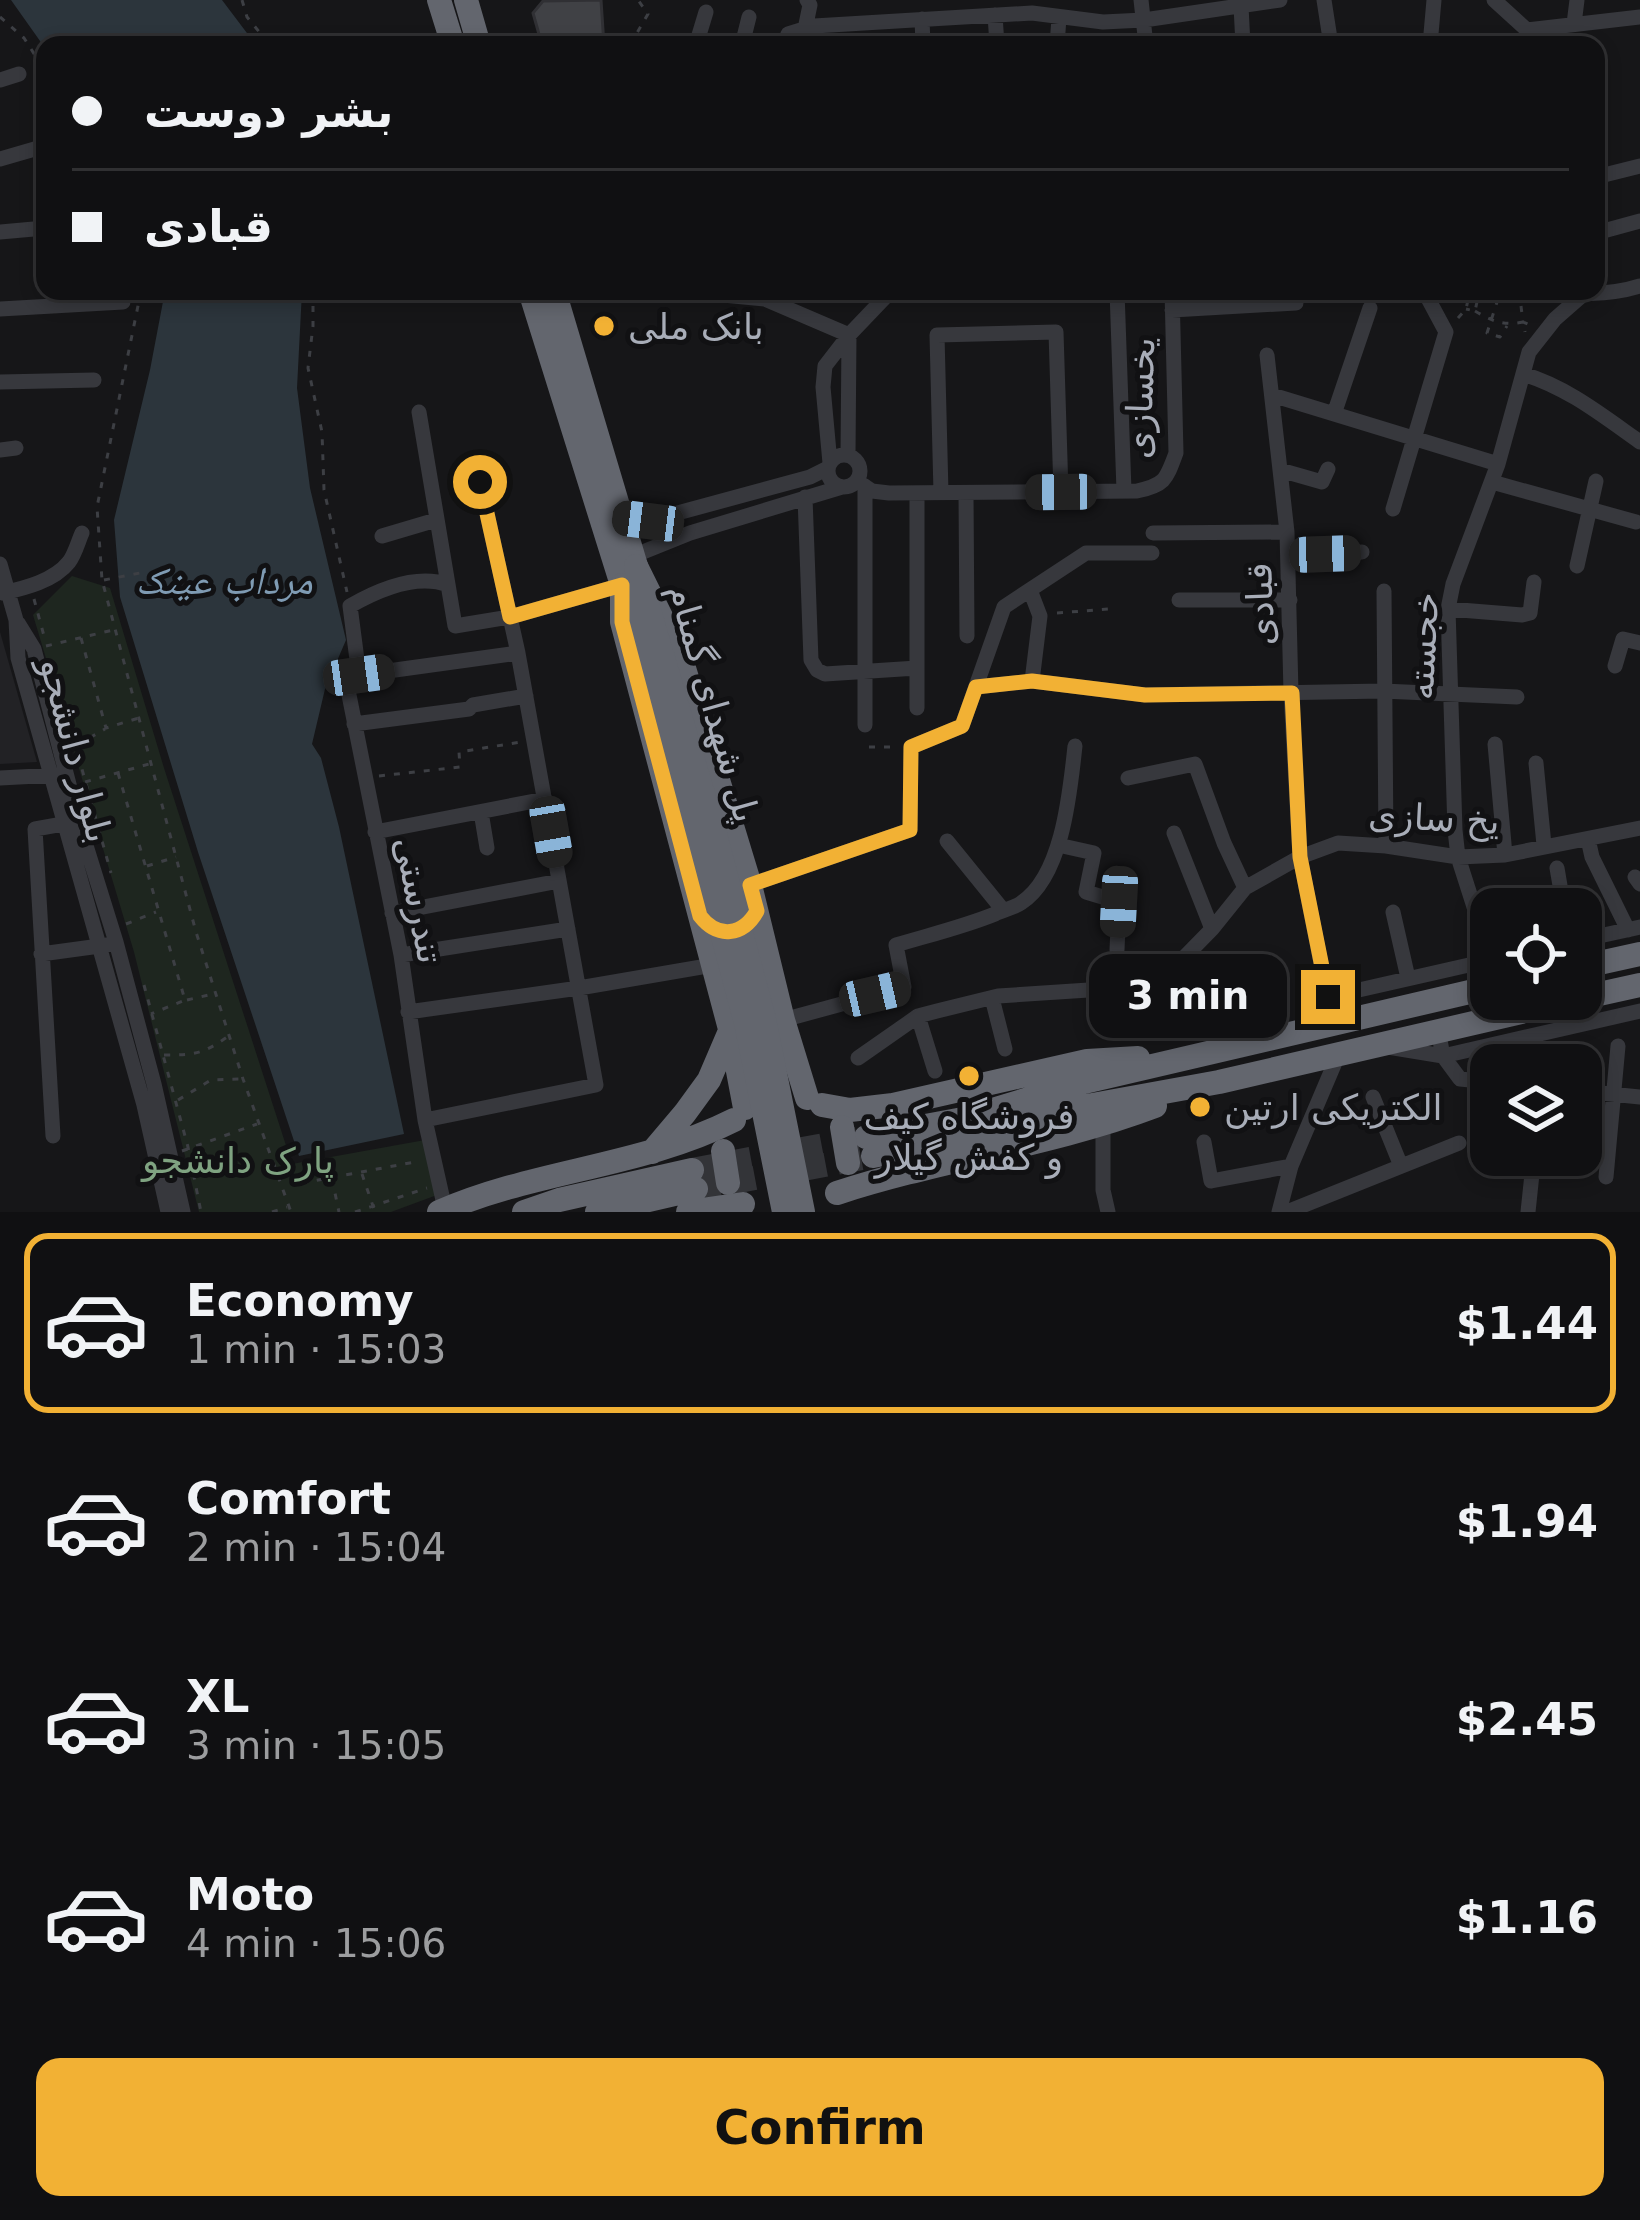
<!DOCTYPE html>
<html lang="en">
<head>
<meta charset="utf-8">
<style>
  :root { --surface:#101012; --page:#19191b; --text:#f1f3f6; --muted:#9c9d9f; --line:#303032; --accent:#f2b134 }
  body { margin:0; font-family:"DejaVu Sans","Noto Naskh Arabic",sans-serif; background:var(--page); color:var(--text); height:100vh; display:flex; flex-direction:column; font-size:45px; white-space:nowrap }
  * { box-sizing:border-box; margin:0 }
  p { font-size:39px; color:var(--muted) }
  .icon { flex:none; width:66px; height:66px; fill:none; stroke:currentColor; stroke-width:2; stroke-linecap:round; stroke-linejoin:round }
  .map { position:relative; height:1212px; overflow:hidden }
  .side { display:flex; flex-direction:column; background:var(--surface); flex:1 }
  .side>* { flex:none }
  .hud { position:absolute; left:36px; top:36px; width:1569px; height:264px; border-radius:24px; box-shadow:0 6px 18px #0003,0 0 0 3px var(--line); display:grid; align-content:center; height:264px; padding:0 36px; background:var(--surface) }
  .buttons { position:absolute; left:1470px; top:888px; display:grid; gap:24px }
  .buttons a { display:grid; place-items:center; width:132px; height:132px; border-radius:24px; background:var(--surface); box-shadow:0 6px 18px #0003,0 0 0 3px var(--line); font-size:60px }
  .end { position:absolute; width:54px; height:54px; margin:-27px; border:15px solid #f2b134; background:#111; box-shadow:0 0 0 6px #111 }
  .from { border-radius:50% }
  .bubble { position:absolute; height:84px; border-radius:24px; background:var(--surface); box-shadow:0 6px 18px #0003,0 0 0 3px var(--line); font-size:39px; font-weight:600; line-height:84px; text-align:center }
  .car { position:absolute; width:36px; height:72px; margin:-36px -18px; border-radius:15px; box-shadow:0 0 9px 3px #0007; background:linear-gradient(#222 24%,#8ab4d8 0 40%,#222 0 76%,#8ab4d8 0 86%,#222 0) }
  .hud b { display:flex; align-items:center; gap:42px; height:114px; font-size:45px }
  .hud b+b { border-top:3px solid var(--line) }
  .hud i { width:30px; height:30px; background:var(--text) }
  ul { padding:21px 0 0; list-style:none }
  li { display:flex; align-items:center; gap:36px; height:180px; margin:0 24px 18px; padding:0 12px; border:6px solid transparent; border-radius:24px }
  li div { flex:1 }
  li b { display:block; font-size:45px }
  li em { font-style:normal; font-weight:600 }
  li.selected { border-color:var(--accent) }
  li>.icon { width:108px; height:108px; stroke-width:1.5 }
  .cta { display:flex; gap:24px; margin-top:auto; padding:24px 36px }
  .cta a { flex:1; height:138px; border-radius:24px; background:var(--accent); color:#111; font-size:48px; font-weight:600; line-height:138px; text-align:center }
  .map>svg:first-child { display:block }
  .built { fill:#222225 }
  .green { fill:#1e261f }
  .water { fill:#2c353c }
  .building { fill:#404145; stroke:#303034; stroke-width:3 }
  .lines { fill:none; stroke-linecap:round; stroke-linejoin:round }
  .highway-tunnel { stroke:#333438; stroke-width:24; stroke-dasharray:24 12; stroke-linecap:butt }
  .path { stroke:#3d3f44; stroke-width:3; stroke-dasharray:6 9; stroke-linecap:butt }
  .minor { stroke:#37383d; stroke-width:15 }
  .highway { stroke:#63666e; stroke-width:24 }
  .highway-bridge { stroke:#63666e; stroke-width:24 }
  .route { stroke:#f2b134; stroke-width:15 }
  .poi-dot { fill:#f2b134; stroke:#111113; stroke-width:4.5 }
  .labels { text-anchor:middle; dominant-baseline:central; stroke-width:10; stroke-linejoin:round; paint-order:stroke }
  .poi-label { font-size:36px; fill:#a8adb8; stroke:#111113; text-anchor:start }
  .street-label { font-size:36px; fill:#a8adb8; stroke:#111113 }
  .park-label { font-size:36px; fill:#7fa381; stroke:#111113 }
  .water-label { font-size:39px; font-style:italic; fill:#7f9bb3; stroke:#111113 }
</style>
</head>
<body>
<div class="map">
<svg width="1640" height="1212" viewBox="0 0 1640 1212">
  <rect width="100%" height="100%" fill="#161618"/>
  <path class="built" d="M0 632 37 762 0 764Z"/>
  <path class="green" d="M72 576 110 588 164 768 292 1164 425 1140 437 1195 391 1212H199L134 952 33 615Z"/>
  <path class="water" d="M11 0H222L256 45H45V48Z
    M165 291H302L297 388 310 488 346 640 325 689 312 744 321 758 339 827 404 1134 299 1156 198 852 120 597 114 520 150 370Z"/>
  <path class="building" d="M601 0 604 45H542L533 13 543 1Z"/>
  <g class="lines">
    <path class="highway-tunnel" d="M692 1170 861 1138
      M696 1189 873 1156"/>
    <path class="path" d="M242 0 247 17 270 45
      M0 17 24 38 45 71
      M630 45 648 14 638 0
      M141 291 97 507 102 580 196 932 243 1079 291 1212
      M313 291V326L308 368 322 432 324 490 347 592
      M1479 291 1495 296
      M1498 299 1487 333 1500 337 1507 326
      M1521 306 1523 322 1532 326
      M1475 311C1492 321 1503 326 1523 322L1525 332
      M1458 318 1466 309 1468 300 1477 302 1475 311 1466 309
      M104 580 145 572
      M34 599 44 636
      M1057 613 1109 609
      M81 638 106 728 139 718
      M46 646 113 630
      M77 745 105 729
      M869 747H897
      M78 755 111 873
      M118 773 185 1000 151 1014
      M379 776 460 767 459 752 521 742
      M85 782 149 764
      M147 866 176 857
      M126 924 156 912
      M144 985 188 1147 201 1212
      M187 1000 213 994
      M164 1055C194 1055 203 1054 227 1037
      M178 1100 211 1080 241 1079
      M182 1151 257 1124
      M362 1174 375 1212
      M332 1179 339 1212
      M302 1183 420 1161
      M272 1212 287 1207
      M355 1212 427 1188"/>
    <path class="minor" d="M1141 0 1146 45
      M1324 0 1331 45
      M1494 0 1527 30 1534 45
      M1241 6 1243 45
      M995 15 997 45
      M922 19 923 45
      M1574 24 1577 0
      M805 29 810 5 807 0
      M1527 30 1640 17
      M696 45 706 12
      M742 45 749 17
      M784 45 788 34 814 26 1032 13 1103 22 1144 20 1280 0
      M1057 45 1059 18
      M1430 45 1434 0
      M0 80 19 74
      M0 159 45 146
      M1596 177 1640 166
      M1596 230 1598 264 1596 270
      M0 232 45 228
      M1596 233 1640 221
      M720 291 723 295 765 299 849 335 891 291
      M1117 291 1124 491
      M1510 291C1552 292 1600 299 1640 286
      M0 309 123 302
      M1172 310 1296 303 1295 291
      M1267 355 1287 532 1291 693 1300 857 1333 1024
      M1523 374C1567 387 1603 416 1640 442
      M0 382 94 380
      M1272 395 1498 464
      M419 412 455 626 510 617 622 585
      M1334 414 1370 308
      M0 450 16 448
      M828 471a16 16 0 1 1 32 0a16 16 0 1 1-32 0Z
      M830 463 823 387 825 366 849 335 848 455
      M1280 470 1322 482 1328 469
      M857 481 872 491 889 493 1137 491C1165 485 1166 480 1176 453L1172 291
      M1492 482 1636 522
      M865 486V725
      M917 493V708
      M941 493 937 335 1056 332 1061 492
      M966 493 967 636
      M805 497 811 660 817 670 825 674 917 668
      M1393 509 1446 332 1424 291
      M622 518 648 521 810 477 828 468
      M1153 533 1287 532
      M382 536 436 520
      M1288 555 1362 552
      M633 556 690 533 842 487
      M0 564 16 620 18 658 144 1105 168 1212
      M1577 566 1596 481
      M1030 590 1040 616 1032 681
      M1384 591 1386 846
      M3 593C25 588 54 581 69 562 75 554 78 542 82 533
      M1179 600H1290
      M1448 609 1522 615 1530 613 1534 582
      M18 623 34 649 79 823 116 942 154 1084 183 1212
      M1615 666 1623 639 1640 643
      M359 675 518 653
      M976 687 1032 681 1145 695 1383 691 1517 697
      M354 724 469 709 473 705 526 696
      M1495 744 1505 855
      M1536 763 1544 845
      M0 778 57 775
      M1128 778 1195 764 1224 843 1245 888
      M481 812 487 848
      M375 832 545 799
      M1174 833 1212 929
      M1588 839 1592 857 1628 930
      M947 841 1003 910
      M1058 845 1094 853 1086 892 1119 902 1117 950
      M1557 868 1564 909
      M1635 877 1640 884
      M750 885 910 830 911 747 962 726 1004 607 1086 553H1152
      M1393 912 1408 978
      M392 913 559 881
      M1581 940 1640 927
      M41 954 107 945
      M401 955 568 929
      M1491 960 1458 857 1455 830 1448 609 1453 584 1498 464 1529 352 1555 319 1587 291
      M992 998 1005 1049
      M408 1012 579 988 713 965
      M918 1016 935 1071
      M783 1020 904 987 896 945C929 935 963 927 995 914 1003 910 1014 908 1021 903 1063 876 1070 791 1075 746
      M1438 1030 1443 1056 1460 1079 1491 1082
      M1299 1032 1328 997 1491 960
      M1388 1047 1443 1056 1640 1011
      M858 1058 918 1016 937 1011 998 996 1104 989 1165 977 1212 929 1245 888 1300 857 1338 843 1386 846 1458 857 1505 855 1640 828
      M1540 1065 1541 1047
      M1581 1091 1640 1097
      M1373 1097 1401 1166
      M425 1120 596 1085 518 653 480 482
      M1103 1125V1190L1108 1212
      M53 1136 35 829 63 824
      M1204 1142 1211 1181 1291 1166
      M1606 1177 1618 1046
      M445 1209 425 1120 401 955 348 690 359 675 350 606C378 590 416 573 448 585
      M1279 1212 1291 1166 1339 1053
      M1287 1212 1459 1143
      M1528 1212 1534 1155"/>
    <path class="highway" d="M439 0 453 45
      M466 0 479 45
      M530 291 622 585V622L730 1029 745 1108
      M554 291 636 566 680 655 750 885 783 1020 807 1098
      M1581 967 1640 954
      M1581 998 1640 985
      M822 1105 850 1110 893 1105 1087 1061 1138 1058
      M866 1137 963 1119 1084 1082 1491 987
      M652 1152 685 1113 709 1080 730 1031
      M873 1156 968 1137 1076 1108 1219 1082 1577 999
      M837 1193C941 1159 1052 1145 1155 1106
      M439 1212C534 1170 641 1167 734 1120
      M524 1212 559 1200 692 1170
      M597 1212 696 1189
      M688 1212 743 1204"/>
    <path class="highway-bridge" d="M636 566 716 838 764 1019 803 1212
      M622 585 698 843 746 1023 784 1212
      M842 1127 848 1163
      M723 1151 728 1183"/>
  </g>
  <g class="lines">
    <path class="route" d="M480 482 510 617 622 585V622L700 916C718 939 743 936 757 911L750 885 910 830 911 747 962 726 976 687 1032 681 1145 695 1292 693 1300 857 1328 997"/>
  </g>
  <g class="poi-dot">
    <circle cx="604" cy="326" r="12"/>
    <circle cx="969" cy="1076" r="12"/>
    <circle cx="1200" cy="1107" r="12"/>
  </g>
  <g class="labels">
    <g class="poi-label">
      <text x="628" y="326">بانک ملی</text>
      <text x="1224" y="1107">الکتریکی ارتین</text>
      <text x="969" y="1116" text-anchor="middle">فروشگاه کیف<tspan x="969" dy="41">و کفش گیلار</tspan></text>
    </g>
    <g class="street-label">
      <text transform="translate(1140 398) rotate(-88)">یخسازی</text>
      <text transform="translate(1260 604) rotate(-92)">قبادی</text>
      <text transform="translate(1423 646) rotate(-87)">خجسته</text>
      <text transform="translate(714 703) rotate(74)">پل شهدای گمنام</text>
      <text transform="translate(76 750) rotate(75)">بلوار دانشجو</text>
      <text transform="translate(1434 818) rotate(3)">یخ سازی</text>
      <text transform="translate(419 900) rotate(79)">تندرستی</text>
    </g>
    <g class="park-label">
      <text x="238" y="1160">پارک دانشجو</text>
    </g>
    <g class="water-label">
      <text x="224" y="580">مرداب عینک</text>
    </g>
  </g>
</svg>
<div class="buttons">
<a><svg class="icon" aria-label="locate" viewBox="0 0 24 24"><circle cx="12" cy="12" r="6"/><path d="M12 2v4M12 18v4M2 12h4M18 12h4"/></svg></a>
<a><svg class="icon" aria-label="layers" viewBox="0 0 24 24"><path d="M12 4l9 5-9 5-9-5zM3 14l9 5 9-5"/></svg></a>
</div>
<i class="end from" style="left:480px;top:482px"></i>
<i class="end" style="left:1328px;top:997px"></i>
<div class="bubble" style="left:1089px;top:954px;width:198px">3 min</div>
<i class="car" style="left:1061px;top:492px;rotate:269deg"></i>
<i class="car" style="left:648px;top:521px;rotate:277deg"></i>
<i class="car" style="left:1325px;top:554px;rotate:88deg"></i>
<i class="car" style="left:359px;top:675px;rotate:82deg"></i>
<i class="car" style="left:551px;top:832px;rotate:170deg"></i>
<i class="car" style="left:1119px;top:902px;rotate:183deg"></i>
<i class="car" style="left:875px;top:994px;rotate:77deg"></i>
<div class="hud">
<b><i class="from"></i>بشر دوست</b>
<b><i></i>قبادی</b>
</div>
</div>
<section class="side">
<ul>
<li class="selected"><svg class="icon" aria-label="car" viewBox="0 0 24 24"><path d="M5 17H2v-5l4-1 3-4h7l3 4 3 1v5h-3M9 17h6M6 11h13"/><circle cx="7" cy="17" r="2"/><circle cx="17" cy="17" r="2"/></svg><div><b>Economy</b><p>1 min · 15:03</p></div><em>$1.44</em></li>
<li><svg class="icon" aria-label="car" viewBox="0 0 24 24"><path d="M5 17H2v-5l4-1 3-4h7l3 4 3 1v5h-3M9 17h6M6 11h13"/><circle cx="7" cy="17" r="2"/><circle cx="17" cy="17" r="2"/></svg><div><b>Comfort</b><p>2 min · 15:04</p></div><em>$1.94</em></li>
<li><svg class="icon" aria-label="car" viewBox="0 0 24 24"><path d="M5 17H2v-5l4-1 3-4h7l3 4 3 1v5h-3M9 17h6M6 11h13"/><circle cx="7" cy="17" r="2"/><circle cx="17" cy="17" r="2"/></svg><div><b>XL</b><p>3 min · 15:05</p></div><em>$2.45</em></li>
<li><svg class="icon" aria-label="car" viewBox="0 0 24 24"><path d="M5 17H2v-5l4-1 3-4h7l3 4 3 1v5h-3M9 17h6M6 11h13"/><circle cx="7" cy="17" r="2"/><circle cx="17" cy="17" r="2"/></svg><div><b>Moto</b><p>4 min · 15:06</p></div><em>$1.16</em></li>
</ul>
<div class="cta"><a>Confirm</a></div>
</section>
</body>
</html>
